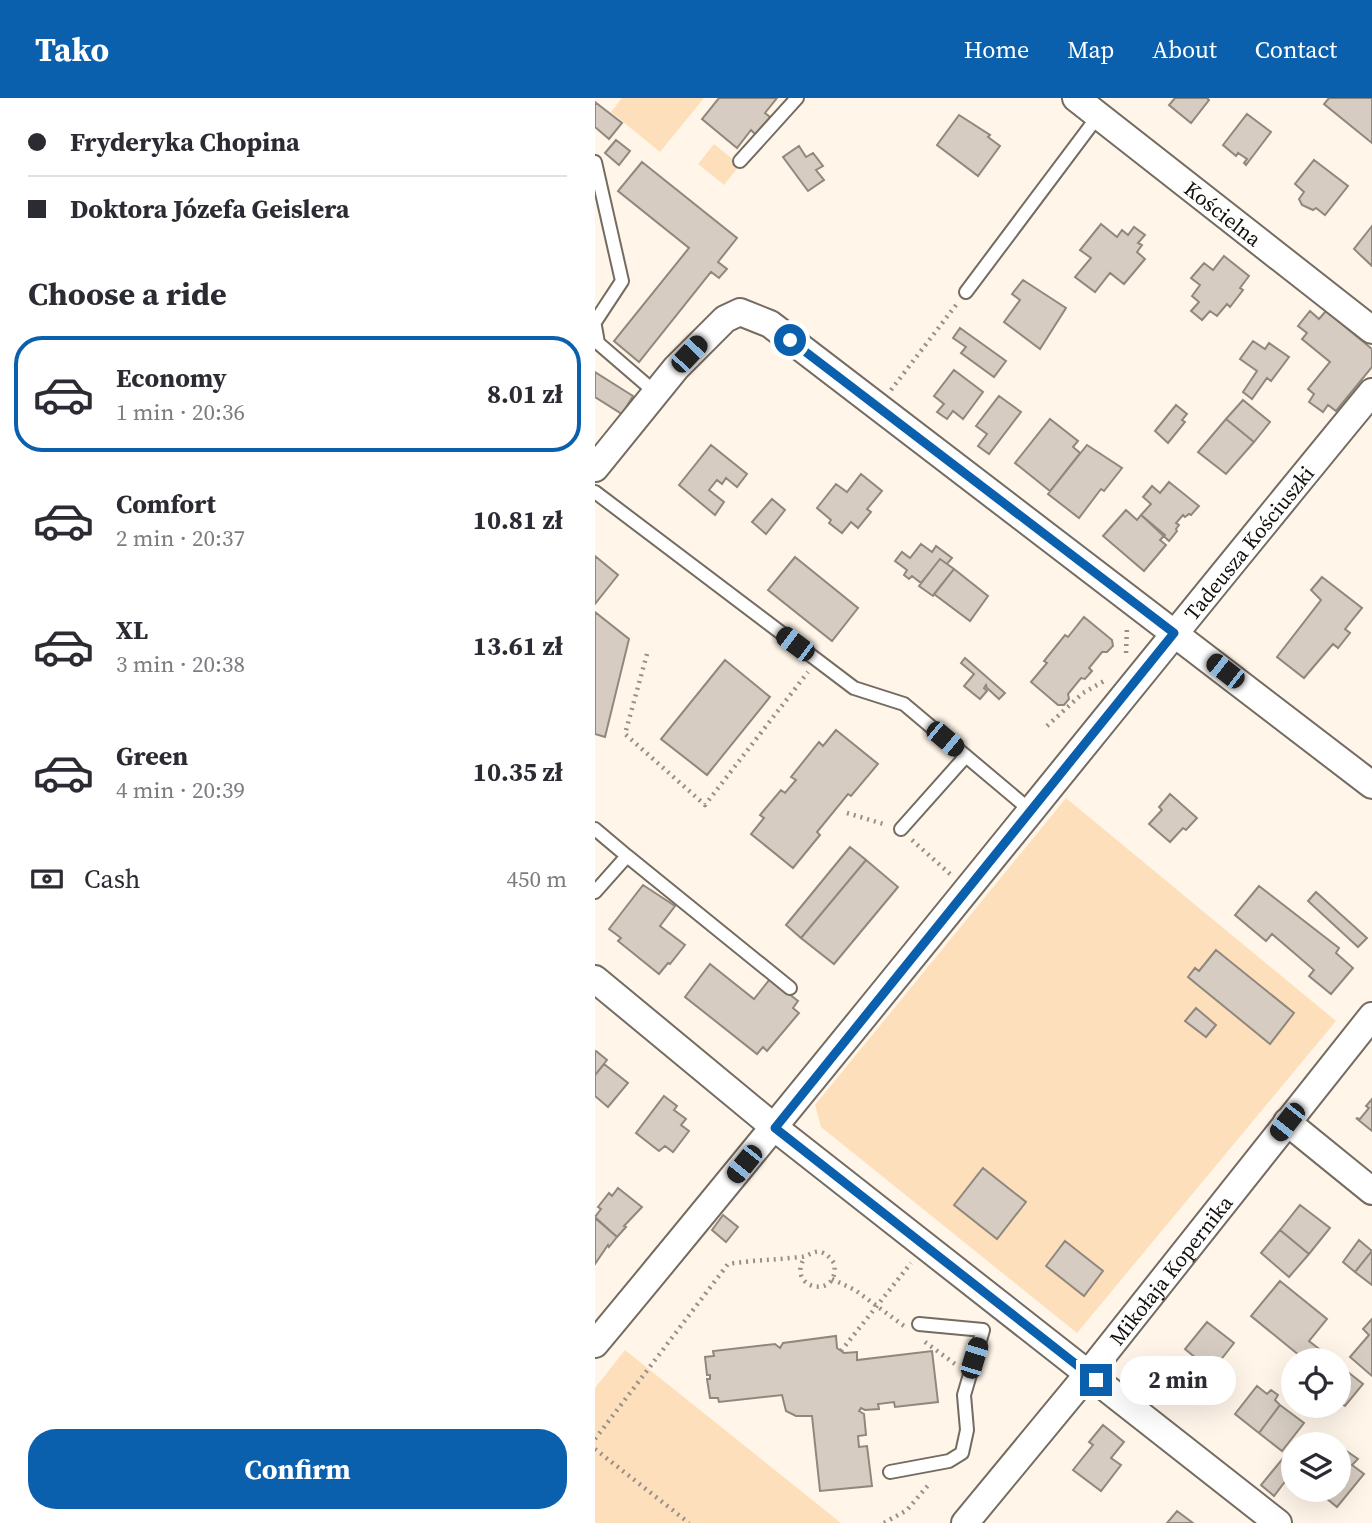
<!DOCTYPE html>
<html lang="en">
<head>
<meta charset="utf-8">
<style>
  :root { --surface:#fff; --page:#f7f7f7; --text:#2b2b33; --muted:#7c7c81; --line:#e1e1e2; --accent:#0b60ae }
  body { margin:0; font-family:"Source Serif 4",serif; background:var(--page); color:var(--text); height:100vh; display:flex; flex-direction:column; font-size:26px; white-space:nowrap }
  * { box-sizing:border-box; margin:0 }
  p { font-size:23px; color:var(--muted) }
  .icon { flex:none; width:38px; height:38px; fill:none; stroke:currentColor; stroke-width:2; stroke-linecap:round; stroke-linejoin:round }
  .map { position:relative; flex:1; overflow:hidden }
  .sheet { display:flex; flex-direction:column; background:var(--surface); width:595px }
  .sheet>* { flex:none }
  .top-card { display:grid; align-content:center; height:154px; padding:0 28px; background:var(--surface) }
  .fabs { position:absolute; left:686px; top:1250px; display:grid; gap:14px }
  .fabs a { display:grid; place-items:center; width:70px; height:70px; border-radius:50%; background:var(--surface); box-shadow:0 7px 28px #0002; font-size:35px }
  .end { position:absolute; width:32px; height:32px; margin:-16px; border:9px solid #0b60ae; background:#fff; box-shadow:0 0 0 4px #fff }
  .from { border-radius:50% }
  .bubble { position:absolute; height:49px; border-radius:24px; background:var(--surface); box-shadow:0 7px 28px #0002; font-size:23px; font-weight:700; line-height:49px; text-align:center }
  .car { position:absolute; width:21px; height:42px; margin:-21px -10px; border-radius:9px; box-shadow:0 0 5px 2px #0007; background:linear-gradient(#222 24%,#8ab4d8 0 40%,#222 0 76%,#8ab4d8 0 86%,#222 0) }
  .top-card b { display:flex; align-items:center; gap:24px; height:66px; font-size:26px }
  .top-card b+b { border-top:2px solid var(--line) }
  .top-card i { width:18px; height:18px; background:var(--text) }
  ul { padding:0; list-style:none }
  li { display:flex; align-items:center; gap:21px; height:116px; margin:0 14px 10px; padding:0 14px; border:4px solid transparent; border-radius:28px }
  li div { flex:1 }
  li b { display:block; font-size:26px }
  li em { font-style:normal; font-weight:700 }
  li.active { border-color:var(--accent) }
  li>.icon { width:63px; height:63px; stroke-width:1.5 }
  h2 { padding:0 28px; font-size:32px; line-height:84px }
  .pay { display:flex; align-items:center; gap:18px; height:77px; padding:0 28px; font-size:26px }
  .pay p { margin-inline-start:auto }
  .primary-button { display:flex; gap:14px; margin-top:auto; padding:14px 28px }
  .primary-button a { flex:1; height:80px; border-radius:28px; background:var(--accent); color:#fff; font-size:28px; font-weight:700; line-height:80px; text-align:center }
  header { display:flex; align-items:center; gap:42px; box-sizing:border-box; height:98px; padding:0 35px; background:var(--accent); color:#fff }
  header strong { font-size:33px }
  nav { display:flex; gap:38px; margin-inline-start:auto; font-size:24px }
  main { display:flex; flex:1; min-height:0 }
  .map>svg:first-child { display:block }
  .green { fill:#fde0bb }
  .building { fill:#d6ccc1; stroke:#91887d; stroke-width:2 }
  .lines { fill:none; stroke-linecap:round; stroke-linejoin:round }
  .lane-casing { stroke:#746b61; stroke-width:16 }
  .street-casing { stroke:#746b61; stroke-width:30 }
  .path { stroke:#979088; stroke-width:4.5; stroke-dasharray:2 5; stroke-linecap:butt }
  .lane { stroke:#fff; stroke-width:12 }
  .street { stroke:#fff; stroke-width:26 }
  .route { stroke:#0b60ae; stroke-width:9 }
  .labels { text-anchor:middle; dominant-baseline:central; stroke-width:5; stroke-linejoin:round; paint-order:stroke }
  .street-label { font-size:21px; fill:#13100c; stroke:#fff }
</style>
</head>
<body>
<header>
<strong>Tako</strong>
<nav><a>Home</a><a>Map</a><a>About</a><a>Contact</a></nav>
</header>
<main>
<section class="sheet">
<div class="top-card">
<b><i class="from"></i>Fryderyka Chopina</b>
<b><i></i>Doktora Józefa Geislera</b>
</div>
<h2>Choose a ride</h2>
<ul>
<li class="active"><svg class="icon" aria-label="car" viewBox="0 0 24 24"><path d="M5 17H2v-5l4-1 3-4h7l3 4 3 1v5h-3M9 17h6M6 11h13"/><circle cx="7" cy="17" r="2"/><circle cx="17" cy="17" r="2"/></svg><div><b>Economy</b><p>1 min · 20:36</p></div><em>8.01 zł</em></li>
<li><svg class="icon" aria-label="car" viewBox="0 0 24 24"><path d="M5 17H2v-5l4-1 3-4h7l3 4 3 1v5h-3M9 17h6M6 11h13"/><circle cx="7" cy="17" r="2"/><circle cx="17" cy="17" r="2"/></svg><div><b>Comfort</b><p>2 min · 20:37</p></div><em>10.81 zł</em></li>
<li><svg class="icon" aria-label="car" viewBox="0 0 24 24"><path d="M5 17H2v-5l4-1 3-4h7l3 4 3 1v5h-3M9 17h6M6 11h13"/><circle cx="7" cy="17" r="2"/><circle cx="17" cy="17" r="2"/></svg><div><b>XL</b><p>3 min · 20:38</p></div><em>13.61 zł</em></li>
<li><svg class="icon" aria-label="car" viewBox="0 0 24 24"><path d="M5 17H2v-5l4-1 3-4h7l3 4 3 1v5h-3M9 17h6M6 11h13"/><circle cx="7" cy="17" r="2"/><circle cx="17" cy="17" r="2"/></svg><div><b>Green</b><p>4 min · 20:39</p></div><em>10.35 zł</em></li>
</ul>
<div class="pay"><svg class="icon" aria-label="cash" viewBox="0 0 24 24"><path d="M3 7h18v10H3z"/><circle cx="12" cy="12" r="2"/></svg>Cash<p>450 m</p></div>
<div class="primary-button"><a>Confirm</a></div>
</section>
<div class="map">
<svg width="777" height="1425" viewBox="0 0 777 1425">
  <rect width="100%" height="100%" fill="#fff5e9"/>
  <path class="green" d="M27 0H109L65 54 16 14Z
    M119 46 145 67 129 87 103 66Z
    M471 700 741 923 482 1235 226 1029 220 1007Z
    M30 1252 246 1425H0V1290Z"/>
  <path class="building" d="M124 0H182L170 15 175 19 161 37 156 32 142 50 107 21Z
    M580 0H612L614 2 596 25 574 7Z
    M734 0H777V45L729 6Z
    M0 4 27 25 14 41 0 29Z
    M652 16 676 34 651 67 649 65 652 61 643 55 641 58 628 47Z
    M364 17 395 37 393 39 405 48 383 78 342 47Z
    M21 42 35 53 24 67 10 55Z
    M204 48 211 59 218 55 228 68 221 72 229 82 213 93 188 59Z
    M719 62 753 88 730 117 721 110 718 112 707 107 704 101 709 94 700 86Z
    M47 64 142 140 123 164 132 171 124 180 116 174 44 264 19 243 94 150 23 93Z
    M506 126 522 139 527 132 533 137 539 129 550 137 543 145 547 147 542 154 550 161 529 186 515 175 500 194 480 179 496 160 485 152Z
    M777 128V168L759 151Z
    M629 158 654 178 645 190 648 192 635 209 632 206 622 218 615 213 607 222 596 213 604 204 597 198 605 187 596 180 609 165 618 172Z
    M428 182 471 210 445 251 409 224 425 202 417 196Z
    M715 213 724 221 731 213 777 251V269L741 313 733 307 728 314 714 304 719 296 713 291 735 264 707 241 712 235 703 228Z
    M365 230 411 263 399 279 366 255 371 249 358 240Z
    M658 243 670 251 674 245 694 259 676 283 672 280 657 301 648 294 662 273 645 261Z
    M359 272 388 294 368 321 358 313 352 321 342 314 349 306 339 298Z
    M0 274 38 298 27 316 0 299Z
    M404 298 426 314 394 356 383 348 392 336 381 328Z
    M648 302 675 324 659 344 631 321Z
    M581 307 592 316 587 322 590 324 573 345 560 333Z
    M455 321 483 343 478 349 485 355 455 393 420 365Z
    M631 321 659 344 631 376 603 354Z
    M116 347 152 376 142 389 131 380 127 386 122 382 114 392 129 404 120 417 84 387Z
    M492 347 527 370 509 393 506 391 484 420 453 396Z
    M266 376 287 393 272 411 276 414 263 430 256 424 247 435 234 425 236 422 222 410 241 386 252 394Z
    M574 384 604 408 596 417 594 416 590 419 588 417 581 425 584 427 581 431 582 433 574 443 546 417 556 406 548 399 557 388 565 395Z
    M177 401 190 412 171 436 157 424Z
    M531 412 542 422 546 417 570 437 565 442 571 447 549 473 508 438Z
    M326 446 337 454 341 448 357 460 352 466 345 461 326 485 317 478 314 481 309 477 312 472 300 463 307 454 315 460Z
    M0 458 23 477 0 506Z
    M200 459 263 510 237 543 173 492Z
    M345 461 359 471 338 498 324 488Z
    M359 471 393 498 375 523 339 496Z
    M727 479 767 510 750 531 755 535 743 550 738 546 709 580 682 559 726 502 716 492Z
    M0 514 34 541 10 639 0 636Z
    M489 519 517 542 518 548 512 554H507L494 570 497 573 490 581 486 580 473 596 474 601 469 607H463L436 584 452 565 449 563 470 537 473 539Z
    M370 560 410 595 404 601 392 590 391 587 389 590 392 593 385 601 369 588 379 576 366 565Z
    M130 562 175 599 112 677 66 641Z
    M241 632 283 666 256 698 253 696 222 734 225 737 198 770 156 736 169 720 165 717 186 692 190 695 201 682 196 679 224 644 228 648Z
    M575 696 602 720 591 732 588 730 575 744 554 726 567 712 564 709Z
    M255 749 271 762 206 840 191 827Z
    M271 762 303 789 239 866 206 840Z
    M48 787 80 808 65 828 90 847 75 866 73 865 64 876 23 843 26 840 14 831Z
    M664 788 744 850 741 855 758 870 736 896 714 878 719 872 677 836 671 843 640 817Z
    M721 794 772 840 763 849 713 803Z
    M621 852 699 915 675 946 593 879 600 870 604 873Z
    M115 866 159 901 175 881 203 903 198 910 204 915 172 953 168 949 162 956 90 899Z
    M601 910 621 927 611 939 590 923Z
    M1 953 12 962 0 977V954Z
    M9 966 33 985 13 1009 0 998V977Z
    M69 998 82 1008 79 1012 91 1021 86 1027 94 1033 78 1054 70 1048 64 1053 41 1035Z
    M777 1001V1033L761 1020 765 1021 774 1010 771 1008Z
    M388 1070 431 1104 402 1141 359 1107Z
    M23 1090 47 1109 29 1128 31 1129 22 1139 0 1119 6 1111 3 1109 14 1095 17 1098Z
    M705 1107 735 1130 714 1156 685 1132Z
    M128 1117 143 1129 131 1144 117 1132Z
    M0 1120 22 1139 14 1149 13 1147 0 1166Z
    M685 1132 714 1156 694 1179 666 1155Z
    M764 1142 777 1153 760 1174 748 1164Z
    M470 1143 508 1173 489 1198 451 1168Z
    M777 1153V1187L760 1174Z
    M685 1183 732 1221 714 1243 728 1254 722 1262H710L656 1218Z
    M777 1221V1278L755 1259 774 1237 768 1231Z
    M612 1224 639 1245 617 1273 590 1251Z
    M241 1238 242 1250 249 1255 262 1254V1262L337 1253 343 1304 300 1309 299 1304 283 1306 284 1311 270 1312 266 1310 264 1313 269 1316 271 1337 263 1338 264 1349 272 1348 277 1388 225 1393 217 1318H201L191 1313 187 1297 124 1304 123 1300H115L112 1281H115V1277H112L110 1259 119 1258 118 1253 180 1246 185 1250 188 1245Z
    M744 1267 768 1286 750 1308 744 1304Z
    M662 1288 672 1296 676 1292 683 1297 680 1302 685 1307 664 1335 640 1316Z
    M685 1307 709 1325 687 1353 664 1335Z
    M508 1327 529 1344 516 1360 526 1367 506 1393 478 1372 498 1347 494 1344Z
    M744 1348 763 1361 757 1367 769 1376 742 1409 731 1400 736 1393 735 1391H744Z
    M694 1353 698 1357V1373L679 1398 666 1387Z
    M582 1413 598 1425H572Z"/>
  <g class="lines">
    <g class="lane-casing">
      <path id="lane" d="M145 63 202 0
        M0 64 27 183 0 224
        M371 194 503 18
        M0 228 3 245 61 295
        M0 394 259 590 309 606 435 712
        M0 731 32 758 0 794
        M306 731 371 658
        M32 758 195 890
        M295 1374 354 1363 367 1355 372 1332 369 1297 388 1232 324 1226"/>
    </g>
    <g class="street-casing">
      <g id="street">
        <path id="s1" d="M481 0 777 232"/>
        <path d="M0 370 81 270 130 221 145 214 175 226 777 687"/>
        <path d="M0 881 180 1030 683 1425"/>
        <path d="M692 1024 777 1093"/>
        <path id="s2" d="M0 1246C262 931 517 610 777 294"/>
        <path id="s3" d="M370 1425 493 1276 777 918"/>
      </g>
    </g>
    <path class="path" d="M296 292 361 207
      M531 555 532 529
      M52 556 30 636 110 707 213 574
      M452 628 488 595 509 583
      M252 715 292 727
      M317 742 355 776
      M237 1181 260 1192 309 1228
      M330 1244 360 1266
      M246 1253 316 1165
      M0 1341 133 1166C158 1162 180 1162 205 1159 213 1159 218 1152 226 1154 232 1156 235 1160 239 1165 246 1203 189 1191 210 1159
      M0 1351 94 1425
      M289 1425 312 1412 335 1385"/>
    <use href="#lane" class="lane"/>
    <use href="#street" class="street"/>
  </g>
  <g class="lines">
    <path class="route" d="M195 242 579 535 180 1030 501 1282"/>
  </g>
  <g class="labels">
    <g class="street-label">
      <text stroke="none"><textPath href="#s1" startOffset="187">Kościelna</textPath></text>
      <text stroke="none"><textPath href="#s2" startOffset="1034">Tadeusza Kościuszki</textPath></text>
      <text stroke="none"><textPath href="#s3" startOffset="326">Mikołaja Kopernika</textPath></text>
    </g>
  </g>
</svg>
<div class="fabs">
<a><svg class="icon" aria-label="locate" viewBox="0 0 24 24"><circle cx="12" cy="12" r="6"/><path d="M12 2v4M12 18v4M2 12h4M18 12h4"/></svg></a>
<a><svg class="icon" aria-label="layers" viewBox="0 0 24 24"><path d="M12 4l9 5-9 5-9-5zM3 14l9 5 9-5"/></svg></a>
</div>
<i class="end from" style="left:195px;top:242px"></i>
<i class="end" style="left:501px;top:1282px"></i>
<div class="bubble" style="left:525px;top:1258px;width:116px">2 min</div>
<i class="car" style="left:94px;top:256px;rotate:43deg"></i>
<i class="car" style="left:200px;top:546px;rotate:307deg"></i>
<i class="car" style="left:630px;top:573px;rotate:308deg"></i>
<i class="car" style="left:350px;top:641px;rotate:130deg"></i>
<i class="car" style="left:692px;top:1024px;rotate:218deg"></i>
<i class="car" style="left:149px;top:1066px;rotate:219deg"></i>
<i class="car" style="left:379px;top:1260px;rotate:17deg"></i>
</div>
</main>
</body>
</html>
